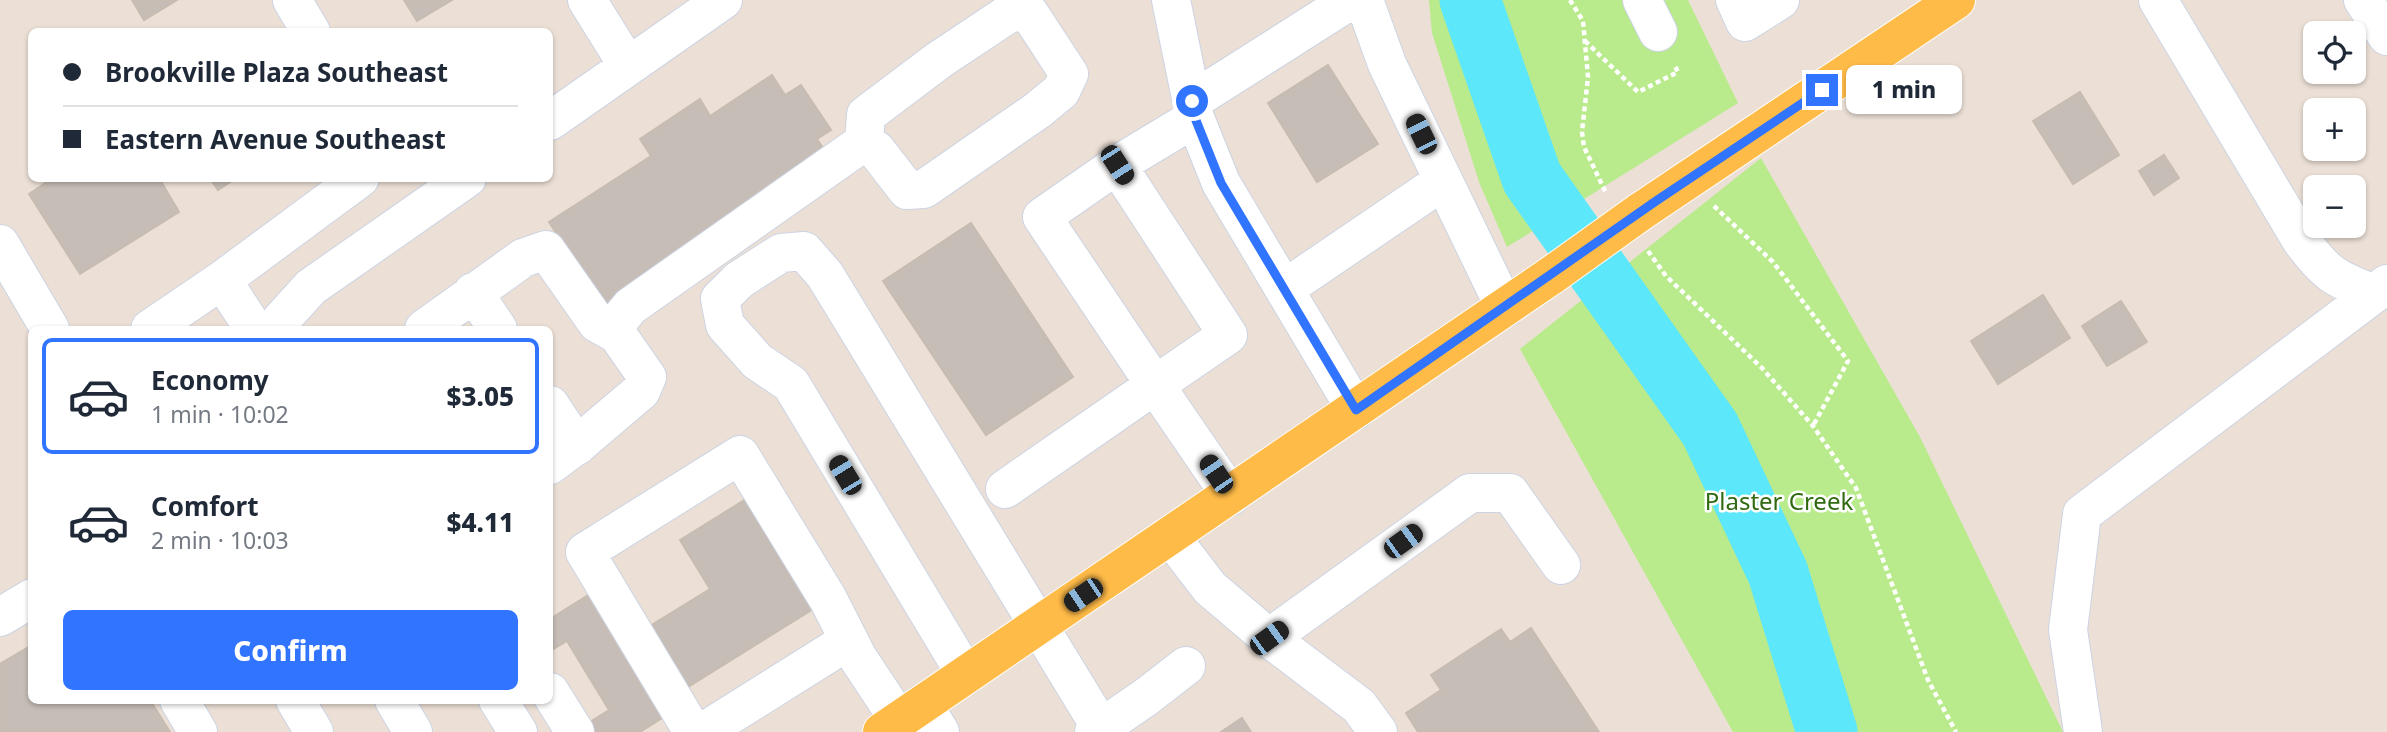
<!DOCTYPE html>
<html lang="en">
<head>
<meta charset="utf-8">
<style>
  :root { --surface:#fff; --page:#f6f6f7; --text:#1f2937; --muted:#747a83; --line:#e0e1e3; --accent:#3074ff }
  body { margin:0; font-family:"Noto Sans",sans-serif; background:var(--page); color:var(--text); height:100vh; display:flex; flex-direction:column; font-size:26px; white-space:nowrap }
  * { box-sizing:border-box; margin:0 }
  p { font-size:23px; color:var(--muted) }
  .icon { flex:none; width:38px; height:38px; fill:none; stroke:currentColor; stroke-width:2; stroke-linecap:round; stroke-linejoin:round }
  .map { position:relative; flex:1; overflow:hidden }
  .sheet { position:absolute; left:28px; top:326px; width:525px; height:378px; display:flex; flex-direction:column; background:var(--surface); border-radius:10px; box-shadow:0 2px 5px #0004 }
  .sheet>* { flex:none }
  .banner { position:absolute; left:28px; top:28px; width:525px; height:154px; border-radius:10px; box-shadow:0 2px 5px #0004; display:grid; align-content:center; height:154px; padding:0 35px; background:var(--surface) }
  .buttons { position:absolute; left:2303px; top:21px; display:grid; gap:14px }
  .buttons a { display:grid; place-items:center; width:63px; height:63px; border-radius:10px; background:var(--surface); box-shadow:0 2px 5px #0004; font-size:35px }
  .end { position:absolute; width:32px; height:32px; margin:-16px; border:9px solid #3074ff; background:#fff; box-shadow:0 0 0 4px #fff }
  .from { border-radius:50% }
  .bubble { position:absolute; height:49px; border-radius:10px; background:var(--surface); box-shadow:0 2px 5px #0004; font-size:23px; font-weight:800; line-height:49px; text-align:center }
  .car { position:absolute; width:21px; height:42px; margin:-21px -10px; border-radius:9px; box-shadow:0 0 5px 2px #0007; background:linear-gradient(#222 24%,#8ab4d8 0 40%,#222 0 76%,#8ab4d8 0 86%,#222 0) }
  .banner b { display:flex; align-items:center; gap:24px; height:66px; font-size:26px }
  .banner b+b { border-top:2px solid var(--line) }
  .banner i { width:18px; height:18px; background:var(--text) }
  ul { padding:12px 0 0; list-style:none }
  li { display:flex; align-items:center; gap:21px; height:116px; margin:0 14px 10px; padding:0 21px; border:4px solid transparent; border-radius:10px }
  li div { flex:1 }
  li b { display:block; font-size:26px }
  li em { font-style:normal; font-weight:800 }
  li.active { border-color:var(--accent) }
  li>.icon { width:63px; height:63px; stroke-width:1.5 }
  .primary-button { display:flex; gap:14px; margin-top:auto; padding:14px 35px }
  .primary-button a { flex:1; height:80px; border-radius:10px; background:var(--accent); color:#fff; font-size:28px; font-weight:800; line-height:80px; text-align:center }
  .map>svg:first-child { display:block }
  .green { fill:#b9ea8c }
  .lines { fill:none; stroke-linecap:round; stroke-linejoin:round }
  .river { stroke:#5ce7fb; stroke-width:61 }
  .building { fill:#c7bdb7; stroke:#c7bcb0; stroke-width:2 }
  .minor-casing { stroke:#ccd3e3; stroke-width:40 }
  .major-casing { stroke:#fff; stroke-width:40 }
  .path { stroke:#fff; stroke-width:4.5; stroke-dasharray:5 3.5; stroke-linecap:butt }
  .minor { stroke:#fff; stroke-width:38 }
  .major { stroke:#ffbb48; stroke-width:38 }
  .major-bridge-casing { stroke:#fff; stroke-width:40; stroke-linecap:butt }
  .major-bridge { stroke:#ffbb48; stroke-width:38 }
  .route { stroke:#3074ff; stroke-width:9 }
  .labels { text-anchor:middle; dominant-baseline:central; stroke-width:5; stroke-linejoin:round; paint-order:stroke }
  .park-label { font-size:24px; fill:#306a11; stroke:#fff }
</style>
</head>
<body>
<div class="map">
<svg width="2387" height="732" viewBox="0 0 2387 732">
  <rect width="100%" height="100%" fill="#ece0d6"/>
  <path class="green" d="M1429 0H1688L1738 103 1507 247 1479 182 1432 33Z
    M1761 158 1920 437 2063 732H1733L1520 349Z"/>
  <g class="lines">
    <path class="river" d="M1470 0 1532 178 1710 429 1778 573 1827 732"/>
  </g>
  <path class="building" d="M132 0H177L144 20Z
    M404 0H452L417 21Z
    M1328 65 1378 144 1317 182 1268 103Z
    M772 75 785 95 801 85 831 130 817 139 832 162 607 310 549 222 651 156 640 139 700 99 710 116Z
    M2080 92 2119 155 2073 184 2033 121Z
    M2164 155 2179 178 2154 195 2139 171Z
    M53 178H159L179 212 80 274 29 194Z
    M210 178H236L218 190Z
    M971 223 1073 377 986 435 883 281Z
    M2043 295 2070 338 1998 384 1971 341Z
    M2121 301 2147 342 2107 366 2082 326Z
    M751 496 818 606 683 690 645 629 710 589 680 540Z
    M595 591 670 713 640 732H596L590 722 609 710 567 641 550 651V619Z
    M1531 628 1599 732H1418L1406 713 1441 690 1431 675 1501 629 1510 642Z
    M32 645V700H150L170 732H0V664Z
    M1242 718 1251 732H1221Z"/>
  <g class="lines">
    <g class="minor-casing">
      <path id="minor" d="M292 0 311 32
        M587 0 628 66
        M1171 0 1195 118 1221 183 1356 410
        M1364 0 1387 64 1505 308
        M1642 0 1658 32
        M1735 0 1745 22 1780 0
        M2158 0 2301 240C2325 273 2335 279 2372 293
        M2363 0 2387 36
        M1011 12 1029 13 1069 74 1061 91 1038 110 924 189 907 190 876 150 864 142 866 115 939 60Z
        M1192 101 1351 0
        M550 121 723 0
        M1117 165 1228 335 1155 385 1042 217Z
        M1117 165 1195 118
        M0 244 50 329
        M222 280 254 329
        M1284 289 1443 181
        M473 292 498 329
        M150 329 222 280 360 178
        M283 329 281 320 311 287 467 178
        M424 329 523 258 546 250 597 323 617 334
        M550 405 577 446
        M550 465 581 442 641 391 647 377 617 334 619 320 631 306 864 142
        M1005 489 1155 385 1231 496
        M1170 536 1210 588 1269 638 1359 706 1378 732
        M0 617 32 598
        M1269 638 1470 493H1510L1561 565
        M966 675 791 384 757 361 725 325 720 299 739 280 781 253 804 251 825 275 1101 728 1094 732
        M550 692 575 732
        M179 700 198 732
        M295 700 314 732
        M394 700 413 732
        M498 700 518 732
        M923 704 940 732
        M1101 728 1146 697 1186 666
        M693 732 585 552 740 455 828 599 858 658 899 720
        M703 732 848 641
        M2083 732 2068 630 2082 514 2387 284"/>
    </g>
    <g class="major-casing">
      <path id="major" d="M1640 212 1956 0
        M882 732 1552 275"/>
    </g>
    <path class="path" d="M1570 0 1583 21 1588 77 1582 132 1584 147 1606 193
      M1585 41 1638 92 1678 72 1674 64
      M1714 206 1773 262 1848 361 1813 426
      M1648 251 1666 276 1762 368 1813 426 1856 488 1928 680 1956 732"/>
    <use href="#minor" class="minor"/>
    <use href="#major" class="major"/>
    <g class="major-bridge-casing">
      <path id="major-bridge" d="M1552 275 1640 212"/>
    </g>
    <use href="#major-bridge" class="major-bridge"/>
  </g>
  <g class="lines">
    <path class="route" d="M1192 101 1195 118 1221 183 1356 410 1656 201 1822 90"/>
  </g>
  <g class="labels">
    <g class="park-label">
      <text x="1779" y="500">Plaster Creek</text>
    </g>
  </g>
</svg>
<div class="buttons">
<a><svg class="icon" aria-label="locate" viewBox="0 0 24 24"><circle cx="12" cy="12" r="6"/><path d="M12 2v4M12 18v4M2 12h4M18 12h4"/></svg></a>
<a>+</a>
<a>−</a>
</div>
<i class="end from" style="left:1192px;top:101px"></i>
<i class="end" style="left:1822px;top:90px"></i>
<div class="bubble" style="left:1846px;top:65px;width:116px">1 min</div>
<i class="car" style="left:1421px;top:134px;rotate:334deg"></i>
<i class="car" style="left:1117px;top:165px;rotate:147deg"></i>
<i class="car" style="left:1216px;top:474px;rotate:326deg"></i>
<i class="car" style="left:845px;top:475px;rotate:329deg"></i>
<i class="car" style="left:1403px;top:541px;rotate:54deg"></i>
<i class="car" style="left:1083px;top:595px;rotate:236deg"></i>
<i class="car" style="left:1269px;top:638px;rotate:54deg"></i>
<div class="banner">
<b><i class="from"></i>Brookville Plaza Southeast</b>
<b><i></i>Eastern Avenue Southeast</b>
</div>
<section class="sheet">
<ul>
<li class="active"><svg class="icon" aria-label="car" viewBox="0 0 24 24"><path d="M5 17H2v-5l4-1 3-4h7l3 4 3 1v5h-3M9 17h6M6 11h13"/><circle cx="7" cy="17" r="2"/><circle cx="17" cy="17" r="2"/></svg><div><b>Economy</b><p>1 min · 10:02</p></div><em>$3.05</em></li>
<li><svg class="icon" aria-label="car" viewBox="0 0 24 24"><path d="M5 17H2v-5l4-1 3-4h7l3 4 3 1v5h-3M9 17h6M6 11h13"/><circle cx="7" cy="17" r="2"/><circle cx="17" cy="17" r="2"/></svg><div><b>Comfort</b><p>2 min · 10:03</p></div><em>$4.11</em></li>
</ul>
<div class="primary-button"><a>Confirm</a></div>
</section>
</div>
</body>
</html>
